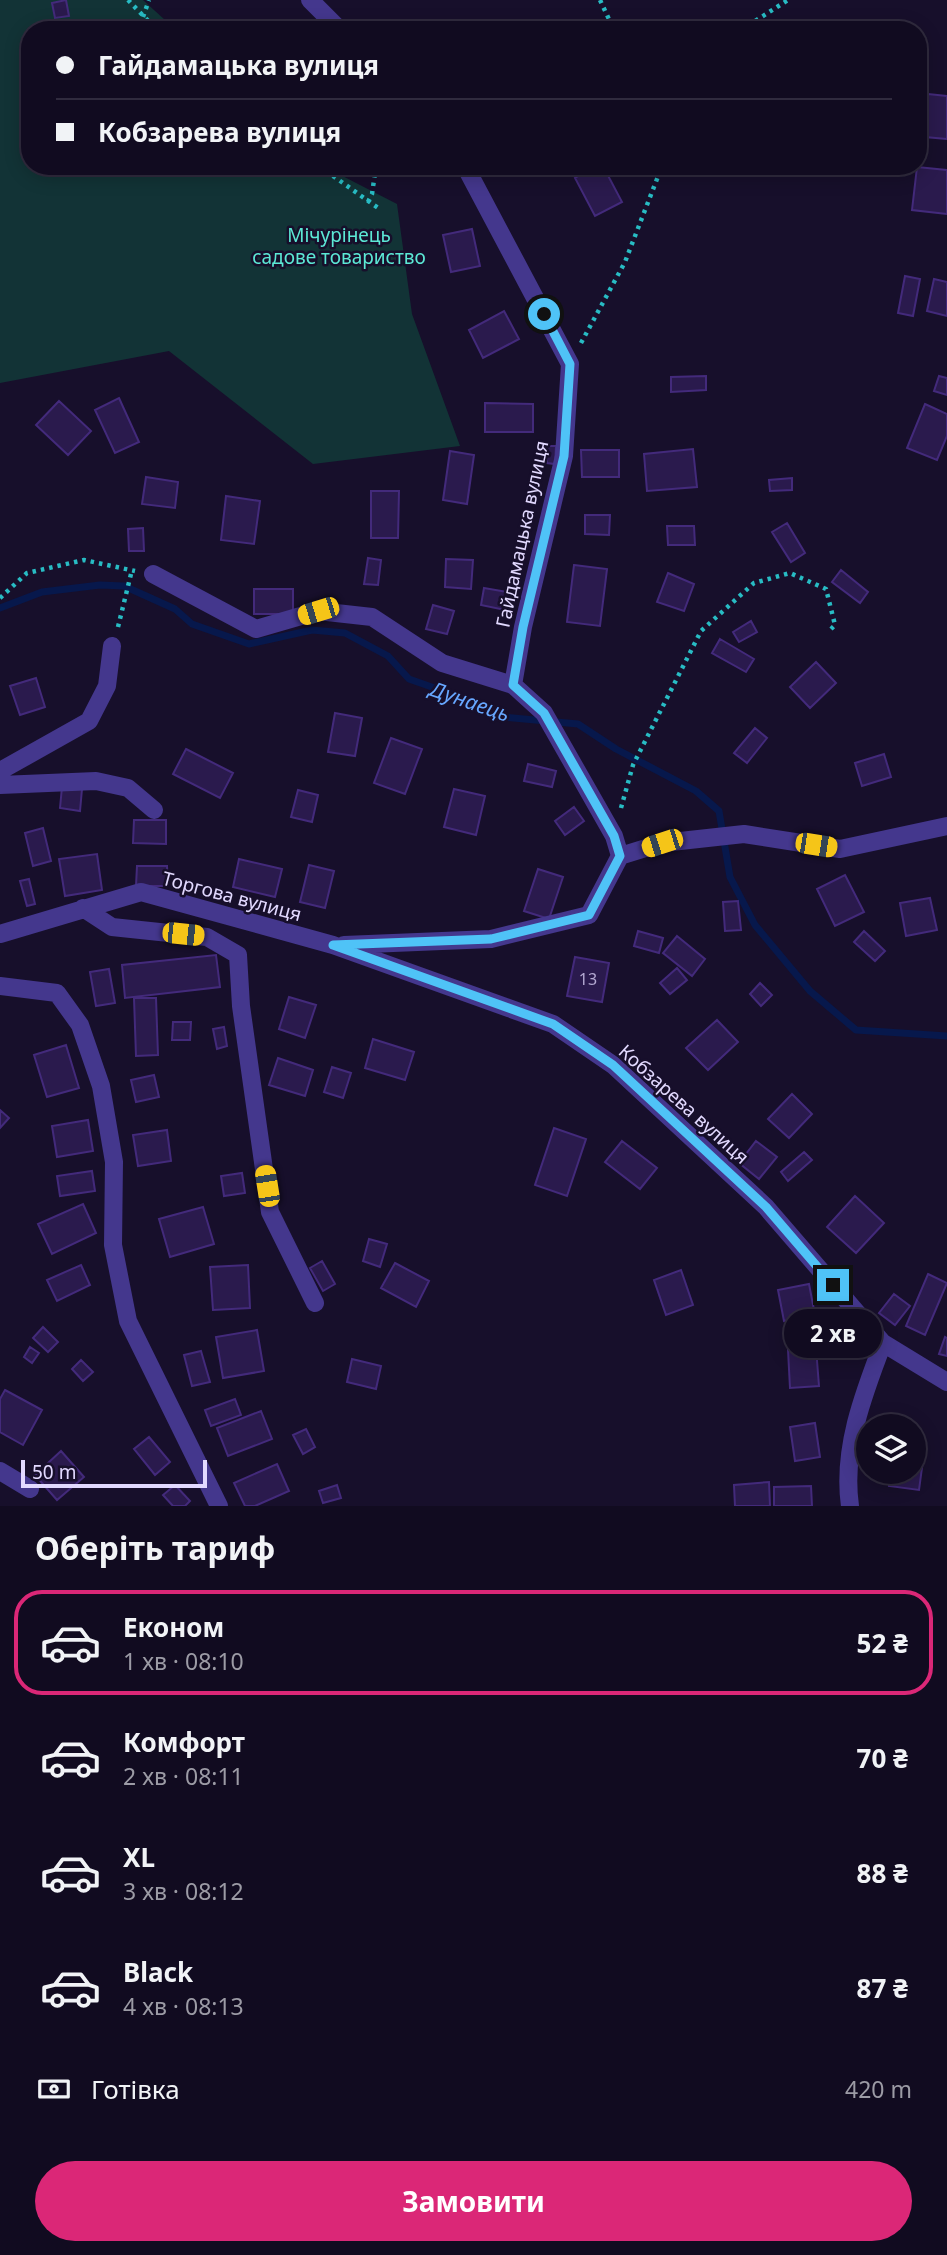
<!DOCTYPE html>
<html lang="uk">
<head>
<meta charset="utf-8">
<style>
  :root { --surface:#110b20; --page:#1a1429; --text:#f1f3f6; --muted:#9c9ba5; --line:#302b3e; --accent:#db2777 }
  body { margin:0; font-family:"Noto Sans",sans-serif; background:var(--page); color:var(--text); height:100vh; display:flex; flex-direction:column; font-size:26px; white-space:nowrap }
  * { box-sizing:border-box; margin:0 }
  p { font-size:23px; color:var(--muted) }
  .icon { flex:none; width:38px; height:38px; fill:none; stroke:currentColor; stroke-width:2; stroke-linecap:round; stroke-linejoin:round }
  .map { position:relative; height:1506px; overflow:hidden }
  .sheet { display:flex; flex-direction:column; background:var(--surface); flex:1 }
  .sheet>* { flex:none }
  .top-card { position:absolute; left:21px; top:21px; width:906px; height:154px; border-radius:28px; box-shadow:0 4px 18px #0003,0 0 0 2px var(--line); display:grid; align-content:center; height:154px; padding:0 35px; background:var(--surface) }
  .fabs { position:absolute; left:856px; top:1414px; display:grid; gap:14px }
  .fabs a { display:grid; place-items:center; width:70px; height:70px; border-radius:50%; background:var(--surface); box-shadow:0 4px 18px #0003,0 0 0 2px var(--line); font-size:35px }
  .scale { position:absolute; left:21px; bottom:18px; width:186px; box-sizing:border-box; padding-left:7px; border:4px solid #e2d9ff; border-top:0; font-size:19px; line-height:24px; white-space:nowrap; color:#e2d9ff; -webkit-text-stroke:5px #170f2b; paint-order:stroke }
  .end { position:absolute; width:32px; height:32px; margin:-16px; border:9px solid #4fc3f7; background:#111; box-shadow:0 0 0 4px #111 }
  .from { border-radius:50% }
  .bubble { position:absolute; height:49px; border-radius:24px; background:var(--surface); box-shadow:0 4px 18px #0003,0 0 0 2px var(--line); font-size:23px; font-weight:700; line-height:49px; text-align:center }
  .car { position:absolute; width:21px; height:42px; margin:-21px -10px; border-radius:9px; box-shadow:0 0 5px 2px #0007; background:linear-gradient(#f5c518 24%,#345 0 40%,#f5c518 0 76%,#345 0 86%,#f5c518 0) }
  .top-card b { display:flex; align-items:center; gap:24px; height:66px; font-size:26px }
  .top-card b+b { border-top:2px solid var(--line) }
  .top-card i { width:18px; height:18px; background:var(--text) }
  ul { padding:0; list-style:none }
  li { display:flex; align-items:center; gap:21px; height:105px; margin:0 14px 10px; padding:0 21px; border:4px solid transparent; border-radius:28px }
  li div { flex:1 }
  li b { display:block; font-size:26px }
  li em { font-style:normal; font-weight:700 }
  li.current { border-color:var(--accent) }
  li>.icon { width:63px; height:63px; stroke-width:1.5 }
  h2 { padding:0 35px; font-size:32px; line-height:84px }
  .pay { display:flex; align-items:center; gap:18px; height:77px; padding:0 35px; font-size:26px }
  .pay p { margin-inline-start:auto }
  .cta { display:flex; gap:14px; margin-top:auto; padding:14px 35px }
  .cta a { flex:1; height:80px; border-radius:42px; background:var(--accent); color:#fff; font-size:28px; font-weight:700; line-height:80px; text-align:center }
  .map>svg:first-child { display:block }
  .green { fill:#123336 }
  .lines { fill:none; stroke-linecap:round; stroke-linejoin:round }
  .stream { stroke:#07184c; stroke-width:7 }
  .building { fill:#2a1a4d; stroke:#432a7b; stroke-width:2 }
  .path { stroke:#28bcc4; stroke-width:4.5; stroke-dasharray:3.5 5; stroke-linecap:butt }
  .minor { stroke:#44378d; stroke-width:18 }
  .route { stroke:#4fc3f7; stroke-width:9 }
  .labels { text-anchor:middle; dominant-baseline:central; stroke-width:5; stroke-linejoin:round; paint-order:stroke }
  .number-label { font-size:16px; fill:#b4a9d2 }
  .park-label { font-size:19px; fill:#5ce8d5; stroke:#170f2b }
  .street-label { font-size:19px; fill:#e2d9ff; stroke:#170f2b }
  .water-label { font-size:21px; font-style:italic; fill:#67a7ff; stroke:#170f2b }
</style>
</head>
<body>
<div class="map">
<svg width="947" height="1506" viewBox="0 0 947 1506">
  <rect width="100%" height="100%" fill="#170f2b"/>
  <path class="green" d="M0 0H143L176 30H30V166H323L397 204 412 314 460 446 313 464 169 351 0 383Z"/>
  <g class="lines">
    <path class="stream" d="M0 608 42 592 100 585 124 586 175 609 192 624 249 644 312 630 345 633 388 656 409 679 463 698 502 717 578 724 616 749 696 791 719 811 730 877 755 925 810 991 856 1030 947 1036"/>
  </g>
  <path class="building" d="M66 0 69 16 55 18 52 3Z
    M928 94 947 96V139L925 137Z
    M596 166H603L622 202 595 216 575 178Z
    M917 167 947 170V214L912 210Z
    M472 229 480 266 451 272 443 235Z
    M905 276 920 279 913 316 898 313Z
    M934 279 947 282V316L927 311Z
    M504 311 519 339 483 358 469 330Z
    M706 376V390L671 392V377Z
    M939 376 947 378V395L934 391Z
    M119 398 139 442 115 453 95 410Z
    M59 401 91 431 68 455 36 425Z
    M485 403 533 404V432H485Z
    M925 404 947 414V436L937 460 907 448Z
    M547 446H556L555 464 547 463Z
    M693 449 697 487 647 491 644 454Z
    M581 450H619V477H582Z
    M450 451 474 455 467 504 443 500Z
    M146 477 178 482 175 508 142 504Z
    M792 478V490L770 491 769 480Z
    M371 491H399L398 538H371Z
    M226 496 260 501 254 544 221 540Z
    M585 515H610L609 535 585 534Z
    M787 523 805 553 791 562 772 532Z
    M667 526H694L695 545H668Z
    M143 528 144 551H129L128 529Z
    M368 558 381 560 378 585 364 584Z
    M446 559 473 560 471 589 445 587Z
    M574 565 607 569 600 626 567 622Z
    M841 570 868 592 860 603 832 582Z
    M668 573 694 584 684 611 657 602Z
    M484 588 513 593 510 611 481 605Z
    M254 589H293V614H254Z
    M433 605 454 611 447 634 426 629Z
    M751 621 757 632 739 642 733 632Z
    M720 639 754 659 746 672 712 653Z
    M816 662 836 683 810 708 790 687Z
    M36 678 45 707 20 715 10 686Z
    M335 713 362 718 355 756 328 752Z
    M755 728 767 738 747 763 734 753Z
    M391 738 422 749 405 794 374 783Z
    M186 749 233 773 220 798 173 774Z
    M884 754 891 777 862 786 855 763Z
    M528 764 556 771 552 787 524 781Z
    M62 787 82 789 80 811 60 808Z
    M454 789 485 796 476 835 444 827Z
    M298 790 318 795 312 822 291 817Z
    M574 807 584 821 565 835 555 821Z
    M134 820H166V844L133 843Z
    M43 828 51 861 33 866 25 833Z
    M97 854 102 890 65 896 59 859Z
    M239 859 282 869 275 897 233 887Z
    M309 865 334 871 325 908 300 902Z
    M137 866H167L168 886H136Z
    M538 869 563 877 549 919 524 911Z
    M845 875 864 912 835 926 817 889Z
    M29 879 35 904 27 906 20 881Z
    M930 898 937 930 906 936 900 903Z
    M738 901 741 930 725 931 723 902Z
    M638 931 663 938 659 953 634 946Z
    M864 931 885 951 875 961 854 942Z
    M677 936 705 959 692 976 663 953Z
    M216 955 220 987 125 998 122 965Z
    M575 957 609 963 602 1002 567 996Z
    M677 968 687 980 670 994 660 983Z
    M109 969 115 1003 96 1006 90 972Z
    M760 983 772 995 761 1006 750 994Z
    M289 997 316 1005 305 1038 279 1029Z
    M134 998H156L158 1055 136 1056Z
    M717 1020 738 1042 708 1070 686 1048Z
    M173 1022H191L190 1040H172Z
    M224 1027 227 1046 217 1049 213 1029Z
    M373 1039 414 1052 405 1080 365 1068Z
    M66 1045 79 1088 47 1097 34 1055Z
    M278 1058 313 1070 305 1096 269 1085Z
    M332 1067 351 1073 343 1098 324 1092Z
    M154 1075 159 1097 136 1102 131 1080Z
    M792 1094 812 1114 789 1138 768 1119Z
    M0 1110 9 1118 0 1128Z
    M88 1120 93 1151 57 1157 52 1126Z
    M554 1128 586 1139 567 1196 535 1185Z
    M167 1130 171 1161 138 1166 133 1135Z
    M622 1141 657 1168 640 1189 605 1162Z
    M756 1141 777 1157 759 1179 739 1163Z
    M804 1152 812 1160 788 1181 781 1172Z
    M92 1171 95 1191 60 1196 57 1176Z
    M242 1173 245 1193 224 1196 221 1176Z
    M855 1196 884 1223 856 1253 827 1227Z
    M83 1204 96 1233 52 1254 38 1224Z
    M203 1207 214 1244 170 1257 159 1219Z
    M369 1239 387 1244 380 1267 363 1261Z
    M322 1261 335 1284 323 1291 310 1268Z
    M395 1263 429 1281 416 1307 381 1288Z
    M81 1265 90 1285 57 1301 47 1280Z
    M248 1265 250 1308 213 1310 210 1267Z
    M681 1270 693 1305 666 1315 654 1280Z
    M928 1274 947 1283 925 1335 906 1326Z
    M809 1284 815 1315 784 1321 778 1290Z
    M894 1294 910 1306 895 1325 879 1313Z
    M43 1327 58 1342 48 1352 33 1338Z
    M257 1330 264 1371 223 1378 216 1337Z
    M945 1337 947 1338V1356L939 1354Z
    M30 1347 39 1353 32 1363 24 1357Z
    M816 1348 819 1386 790 1388 788 1350Z
    M201 1351 210 1382 192 1386 184 1355Z
    M352 1359 381 1366 376 1389 347 1382Z
    M81 1360 93 1372 83 1381 72 1369Z
    M5 1390 42 1410 23 1445 0 1432V1399Z
    M235 1399 241 1415 211 1426 205 1410Z
    M261 1411 272 1439 228 1456 217 1428Z
    M815 1423 820 1457 795 1461 790 1427Z
    M306 1429 315 1447 303 1454 293 1435Z
    M149 1437 170 1462 155 1475 134 1449Z
    M61 1451 84 1477 57 1500 35 1475Z
    M914 1452 924 1453 919 1490 889 1486 890 1472H914Z
    M277 1464 289 1491 255 1506H245L234 1483Z
    M769 1482 770 1506H735L734 1485Z
    M175 1485 190 1501 185 1506H173L163 1495Z
    M337 1485 341 1498 323 1503 319 1491Z
    M811 1486 812 1506H774V1487Z"/>
  <g class="lines">
    <path class="path" d="M128 0 157 30
      M600 0 614 30
      M143 17 149 0
      M741 30 788 0
      M319 166 381 210
      M368 202 372 194 376 166
      M581 343 625 262 662 166
      M0 598 27 573 84 560 135 571
      M118 627 131 574
      M621 808 633 765 701 631 754 583 790 573 826 589 835 625 831 629"/>
    <path class="minor" d="M310 0 340 30
      M465 166 570 364 564 456 523 627 513 685
      M153 574 256 629 318 611 372 617 442 663 513 685 544 713 614 836 620 856
      M0 771 89 721 107 686 112 646
      M0 785 96 781 128 788 154 810
      M83 908 112 927 207 937 238 955 241 1006 270 1212 315 1303
      M0 934 141 892 333 945 553 1024 613 1065 766 1207 883 1343 947 1382
      M344 945 491 939 589 915 620 856 662 843 744 834 840 849 947 826
      M0 986 57 993 80 1025 101 1086 114 1162 113 1245 128 1321 219 1506
      M0 1471 30 1489
      M850 1506C842 1450 863 1395 883 1343"/>
  </g>
  <g class="lines">
    <path class="route" d="M544 314 570 364 564 456 523 627 513 685 544 713 614 836 620 856 589 915 491 939 333 945 553 1024 613 1065 766 1207 833 1285"/>
  </g>
  <g class="labels">
    <g class="number-label">
      <text x="588" y="979">13</text>
    </g>
    <g class="park-label">
      <text x="339" y="235">Мічурінець<tspan x="339" dy="22">садове товариство</tspan></text>
    </g>
    <g class="street-label">
      <text transform="translate(522 534) rotate(-78)">Гайдамацька вулиця</text>
      <text transform="translate(232 896) rotate(15)">Торгова вулиця</text>
      <text transform="translate(684 1104) rotate(42)">Кобзарева вулиця</text>
    </g>
    <g class="water-label">
      <text transform="translate(470 701) rotate(19)">Дунаець</text>
    </g>
  </g>
</svg>
<div class="fabs">
<a><svg class="icon" aria-label="layers" viewBox="0 0 24 24"><path d="M12 4l9 5-9 5-9-5zM3 14l9 5 9-5"/></svg></a>
</div>
<div class="scale">50 m</div>
<i class="end from" style="left:544px;top:314px"></i>
<i class="end" style="left:833px;top:1285px"></i>
<div class="bubble" style="left:784px;top:1309px;width:98px">2 хв</div>
<i class="car" style="left:318px;top:611px;rotate:253deg"></i>
<i class="car" style="left:662px;top:843px;rotate:252deg"></i>
<i class="car" style="left:816px;top:845px;rotate:99deg"></i>
<i class="car" style="left:183px;top:934px;rotate:96deg"></i>
<i class="car" style="left:267px;top:1186px;rotate:351deg"></i>
<div class="top-card">
<b><i class="from"></i>Гайдамацька вулиця</b>
<b><i></i>Кобзарева вулиця</b>
</div>
</div>
<section class="sheet">
<h2>Оберіть тариф</h2>
<ul>
<li class="current"><svg class="icon" aria-label="car" viewBox="0 0 24 24"><path d="M5 17H2v-5l4-1 3-4h7l3 4 3 1v5h-3M9 17h6M6 11h13"/><circle cx="7" cy="17" r="2"/><circle cx="17" cy="17" r="2"/></svg><div><b>Економ</b><p>1 хв · 08:10</p></div><em>52 ₴</em></li>
<li><svg class="icon" aria-label="car" viewBox="0 0 24 24"><path d="M5 17H2v-5l4-1 3-4h7l3 4 3 1v5h-3M9 17h6M6 11h13"/><circle cx="7" cy="17" r="2"/><circle cx="17" cy="17" r="2"/></svg><div><b>Комфорт</b><p>2 хв · 08:11</p></div><em>70 ₴</em></li>
<li><svg class="icon" aria-label="car" viewBox="0 0 24 24"><path d="M5 17H2v-5l4-1 3-4h7l3 4 3 1v5h-3M9 17h6M6 11h13"/><circle cx="7" cy="17" r="2"/><circle cx="17" cy="17" r="2"/></svg><div><b>XL</b><p>3 хв · 08:12</p></div><em>88 ₴</em></li>
<li><svg class="icon" aria-label="car" viewBox="0 0 24 24"><path d="M5 17H2v-5l4-1 3-4h7l3 4 3 1v5h-3M9 17h6M6 11h13"/><circle cx="7" cy="17" r="2"/><circle cx="17" cy="17" r="2"/></svg><div><b>Black</b><p>4 хв · 08:13</p></div><em>87 ₴</em></li>
</ul>
<div class="pay"><svg class="icon" aria-label="cash" viewBox="0 0 24 24"><path d="M3 7h18v10H3z"/><circle cx="12" cy="12" r="2"/></svg>Готівка<p>420 m</p></div>
<div class="cta"><a>Замовити</a></div>
</section>
</body>
</html>
